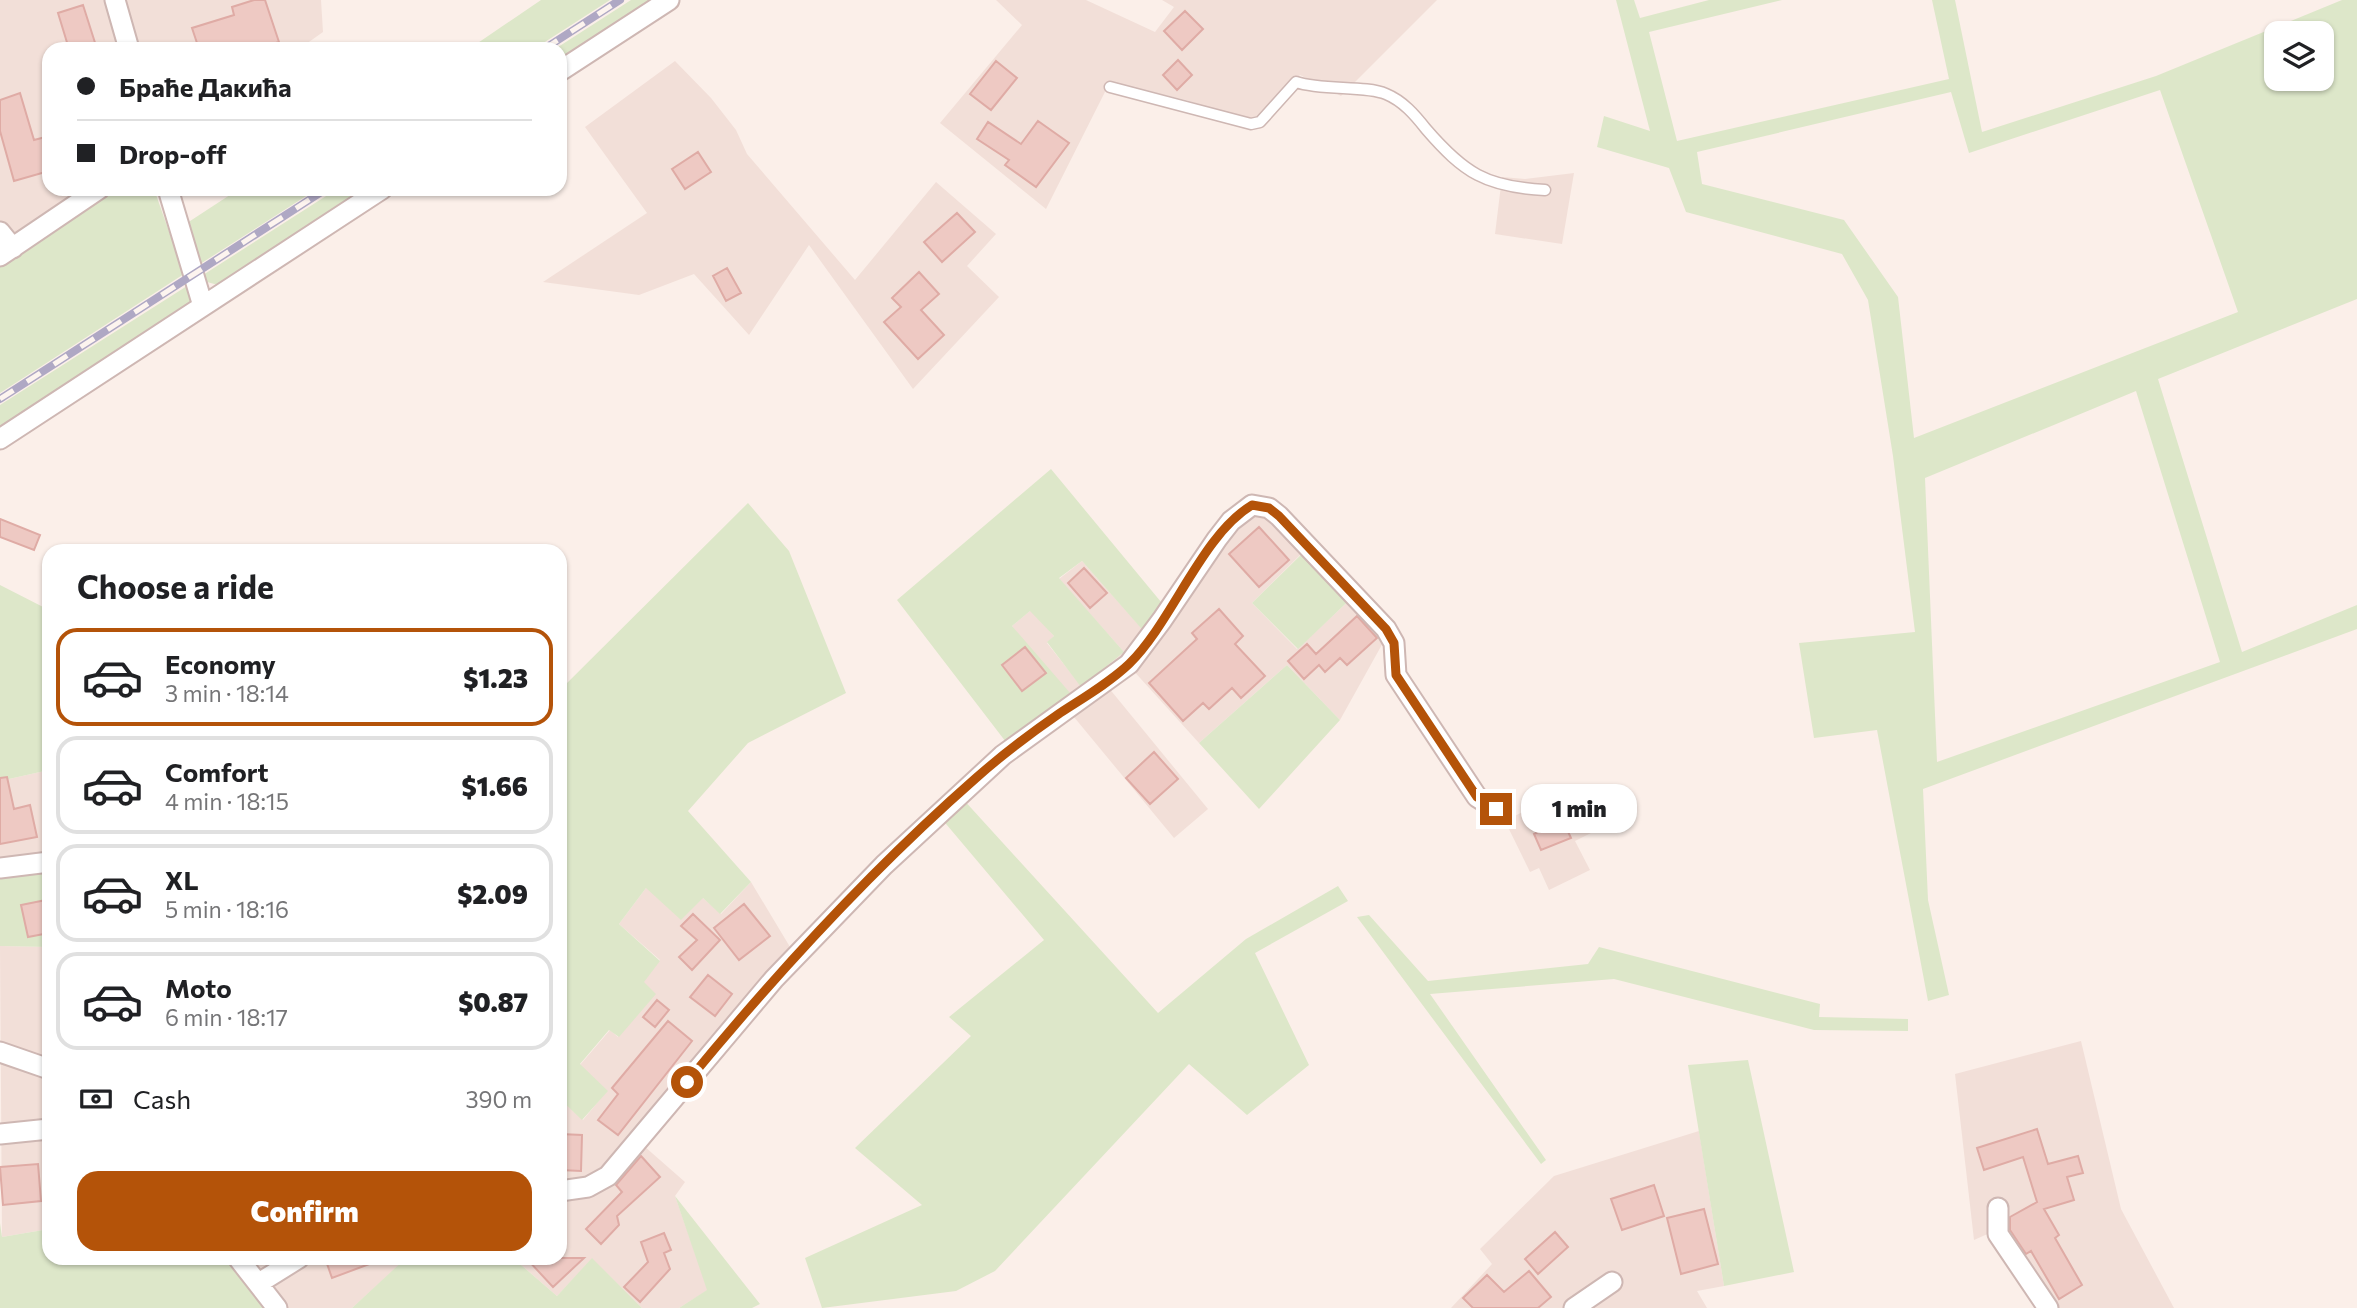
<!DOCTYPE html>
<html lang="en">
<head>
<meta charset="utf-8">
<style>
  :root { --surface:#fff; --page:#f2f2f2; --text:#202124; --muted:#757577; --line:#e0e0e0; --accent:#b45309 }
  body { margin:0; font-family:Commissioner,sans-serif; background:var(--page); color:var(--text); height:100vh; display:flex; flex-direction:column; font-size:26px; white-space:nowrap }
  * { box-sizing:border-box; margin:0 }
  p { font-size:23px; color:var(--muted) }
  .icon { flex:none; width:38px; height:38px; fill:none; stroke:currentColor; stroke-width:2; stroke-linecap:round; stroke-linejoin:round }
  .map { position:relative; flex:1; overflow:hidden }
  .drawer { position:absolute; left:42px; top:544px; width:525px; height:721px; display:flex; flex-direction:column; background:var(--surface); border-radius:21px; box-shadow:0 2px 5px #0004 }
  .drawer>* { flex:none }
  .banner { position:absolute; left:42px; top:42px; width:525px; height:154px; border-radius:21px; box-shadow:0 2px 5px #0004; display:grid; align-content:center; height:154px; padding:0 35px; background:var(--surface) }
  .buttons { position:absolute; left:2264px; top:21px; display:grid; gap:14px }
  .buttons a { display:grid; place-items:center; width:70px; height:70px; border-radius:14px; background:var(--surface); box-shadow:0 2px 5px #0004; font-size:35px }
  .end { position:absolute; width:32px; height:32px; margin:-16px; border:9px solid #b45309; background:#fff; box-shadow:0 0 0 4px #fff }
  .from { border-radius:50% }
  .bubble { position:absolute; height:49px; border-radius:21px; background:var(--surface); box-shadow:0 2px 5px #0004; font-size:23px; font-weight:800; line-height:49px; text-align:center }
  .banner b { display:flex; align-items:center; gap:24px; height:66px; font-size:26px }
  .banner b+b { border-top:2px solid var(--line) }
  .banner i { width:18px; height:18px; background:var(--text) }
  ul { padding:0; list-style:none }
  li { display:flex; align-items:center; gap:21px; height:98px; margin:0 14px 10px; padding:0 21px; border:4px solid var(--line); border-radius:21px }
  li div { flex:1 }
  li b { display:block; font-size:26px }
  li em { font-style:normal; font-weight:800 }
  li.selected { border-color:var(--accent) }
  li>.icon { width:63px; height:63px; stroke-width:1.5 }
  h2 { padding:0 35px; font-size:32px; line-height:84px }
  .pay { display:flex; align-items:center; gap:18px; height:77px; padding:0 35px; font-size:26px }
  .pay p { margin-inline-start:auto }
  .primary-button { display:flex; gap:14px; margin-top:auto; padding:14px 35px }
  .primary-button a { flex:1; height:80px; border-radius:21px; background:var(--accent); color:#fff; font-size:28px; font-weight:800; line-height:80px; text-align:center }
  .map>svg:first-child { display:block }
  .residential { fill:#f2dfd8 }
  .green { fill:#dde7c9; fill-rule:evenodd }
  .building { fill:#eec9c3; stroke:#dfaba5; stroke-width:2 }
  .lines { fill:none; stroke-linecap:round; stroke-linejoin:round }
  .service-casing { stroke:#ceb7b3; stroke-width:13 }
  .minor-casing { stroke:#ceb7b3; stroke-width:23 }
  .service { stroke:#fff; stroke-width:10 }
  .minor { stroke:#fff; stroke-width:19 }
  .rail-casing { stroke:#afa8c4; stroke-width:8 }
  .rail { stroke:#fdf4ef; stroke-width:5; stroke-dasharray:16; stroke-linecap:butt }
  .route { stroke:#b45309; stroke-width:9 }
</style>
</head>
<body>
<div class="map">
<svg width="2357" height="1308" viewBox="0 0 2357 1308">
  <rect width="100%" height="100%" fill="#fbefe9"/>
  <path class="residential" d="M0 0H321L323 32 299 49H49V189H88L0 248Z
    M996 0H1086L1155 32 1174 7 1162 0H1437L1341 96 1300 75 1260 129 1235 116 1186 100 1110 82 1046 209 940 123 1022 25Z
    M675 61 711 98 736 130 747 154 855 280 936 182 996 234 967 266 999 297 913 389 809 245 749 335 694 274 639 295 543 282 647 213 585 127Z
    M1574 173 1562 244 1495 234 1502 177 1525 179Z
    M1259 511 1305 550 1252 603 1297 649 1353 597 1389 632 1340 720 1287 665 1199 743 1131 668 1108 687 1208 809 1174 838 1069 711 1012 626 1031 610 1054 636 1047 643 1081 686 1124 652 1059 579 1082 561 1152 640 1230 529Z
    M49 770V856L0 862V781Z
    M1573 786 1595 831 1575 841 1590 870 1549 890 1539 868 1530 872 1505 821Z
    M751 882 793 952 644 1146 685 1182 675 1196 708 1290 679 1308H642L592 1259 557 1296 513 1258H560V1099L583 1120 607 1091 580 1065 610 1030 618 1037 643 982 660 960 619 924 646 888 703 898 721 914Z
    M0 946 49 947V1229L2 1237Z
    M2081 1041 2121 1209 2174 1308H2045L1992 1232 1974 1240 1955 1074Z
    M1699 1131 1724 1286 1697 1291 1707 1308H1451L1492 1264 1480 1249 1554 1176Z
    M248 1258H406V1259L352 1308H288Z"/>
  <path class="green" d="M541 0H610L534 49H469Z
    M631 0H653L560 61V49H555Z
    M1616 0H1634L1640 18 1709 0H1782L1649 32 1677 141 1949 79 1932 0H1955L1982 132 2156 76 2342 0H2357V299L2158 379 2242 652 2357 605V629L1923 789 1928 900 1949 995 1928 1001 1877 730 1814 738 1799 643 1915 632 1893 456 1868 300 1842 254 1686 212 1669 168 1597 147 1604 116 1650 131ZM2277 33H2322V79H2277ZM2160 90 2238 312 1914 438 1898 297 1844 220 1702 184 1697 152 1951 92 1969 153ZM2136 391 2220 662 1937 762 1925 478Z
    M109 189H154L184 274 0 393V265Z
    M239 189H317L197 266 184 225Z
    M337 189H368L218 285 207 282 203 275Z
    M187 286 192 302 0 427V405Z
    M1051 469 1166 608 1147 635 1082 561 1059 578 1124 652 1081 687 1047 642 1054 636 1030 611 1012 626 1071 694 1009 746 897 600Z
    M748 503 789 551 846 693 748 743 688 811 751 882 720 914 703 898 681 920 646 888 619 924 660 961 644 982 656 994 619 1037 609 1030 580 1064 608 1091 582 1120 560 1099V690Z
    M1313 543 1360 590 1298 649 1252 603Z
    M0 585 49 610V770L0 781Z
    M1287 665 1340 720 1259 809 1199 743Z
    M962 798 1158 1013 1246 939 1338 886 1348 901 1255 953 1309 1065 1247 1115 1189 1064 995 1271 956 1291 822 1308 805 1258 922 1205 855 1148 971 1036 949 1017 1044 940 941 818Z
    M49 869V947L0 946V877Z
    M1369 915 1428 981 1588 964 1599 947 1820 1004 1819 1017 1908 1019V1031L1814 1030 1614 979 1430 994 1546 1160 1541 1164 1357 917Z
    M1748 1060 1794 1272 1724 1286 1688 1065Z
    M675 1196 760 1304 752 1308H679L707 1290Z
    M0 1223 2 1237 49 1229V1258H230L271 1308H0Z
    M406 1258H513L557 1296 592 1258 642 1308H352Z"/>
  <path class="building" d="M254 0H265L279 42 257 49H199L192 28 234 15 232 7Z
    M83 5 97 49H69L58 13Z
    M1185 11 1203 29 1182 50 1164 31Z
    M1178 60 1192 75 1177 90 1163 75Z
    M996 61 1017 78 991 110 970 94Z
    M20 93 34 140 49 136V171L14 181 0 131V100Z
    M1038 121 1069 143 1036 187 1005 165 1009 160 977 139 988 122 1021 144Z
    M698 152 711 172 685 189 672 169Z
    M957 213 975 232 942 262 924 242Z
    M727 268 741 293 726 301 713 276Z
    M919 272 939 294 921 310 944 335 918 359 884 322 901 307 892 298Z
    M0 519 40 535 34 550 0 537Z
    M1259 527 1289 560 1259 587 1229 554Z
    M1084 568 1107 593 1090 608 1068 583Z
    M1219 609 1243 636 1235 644 1265 676 1241 698 1232 688 1209 709 1203 703 1183 721 1149 683 1197 639 1192 633Z
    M1357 616 1377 638 1347 665 1340 658 1325 672 1319 665 1304 679 1288 661 1307 644 1316 654Z
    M1025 647 1046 673 1022 691 1002 665Z
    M1154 752 1178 779 1150 804 1126 778Z
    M7 777 14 809 30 805 37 837 0 844V778Z
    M1563 821 1571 838 1541 850 1534 834Z
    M46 900 49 933 28 937 21 905Z
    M744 904 770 936 739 960 714 928Z
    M693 914 720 940 692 970 679 957 697 940 681 926Z
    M708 975 732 994 715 1016 690 997Z
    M657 1000 669 1010 655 1027 643 1017Z
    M668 1021 692 1041 618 1135 598 1120 618 1094 612 1088Z
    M2037 1129 2048 1164 2078 1156 2083 1173 2067 1177 2074 1200 2044 1209 2059 1235 2055 1238 2082 1285 2059 1299 2031 1251 2026 1254 2010 1230V1217L2037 1202 2023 1157 1984 1170 1977 1148Z
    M560 1134 582 1135 581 1171 560 1170Z
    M641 1156 660 1177 617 1216 619 1225 601 1244 586 1229 622 1192 616 1185Z
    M38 1164 41 1201 3 1205 0 1167Z
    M1654 1185 1664 1216 1622 1230 1611 1199Z
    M1704 1209 1718 1264 1681 1274 1667 1218Z
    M1555 1232 1568 1247 1538 1274 1525 1259Z
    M664 1233 671 1250 664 1253 670 1269 640 1302 624 1287 648 1262 641 1242Z
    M325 1258H380V1260L332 1278Z
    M526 1258H584L553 1287Z
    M1529 1271 1551 1297 1538 1308H1473L1463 1298 1487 1275 1504 1292Z"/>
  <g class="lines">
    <g class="service-casing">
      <path id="service" d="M1110 87 1251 124 1260 122 1296 82C1323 91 1365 85 1386 94 1403 101 1415 115 1426 129 1464 173 1486 187 1545 190"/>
    </g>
    <g class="minor-casing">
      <path id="minor" d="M115 0 129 49
        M560 71 669 0
        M168 189 203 306
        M0 232 13 248
        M0 256 99 189
        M0 439 382 189
        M0 868 49 862
        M0 1052 49 1069
        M0 1134 49 1129
        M560 1191 588 1187 608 1176 774 979 884 865 1003 755 1129 664 1162 620 1217 539 1231 521 1252 505 1269 508 1279 516 1386 629 1394 643 1396 675 1477 797 1496 809
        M1998 1208V1234L2048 1308
        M238 1258 277 1308
        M259 1283 299 1258
        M1574 1308 1612 1282"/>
    </g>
    <use href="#service" class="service"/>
    <use href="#minor" class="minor"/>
    <g class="rail-casing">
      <path id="rail" d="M544 49 620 0
        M0 399 326 189"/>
    </g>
    <use href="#rail" class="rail"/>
  </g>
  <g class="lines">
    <path class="route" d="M687 1082C775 975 871 870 976 778 1002 755 1031 733 1060 713 1083 698 1109 683 1129 664 1173 621 1201 536 1252 505L1269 508 1279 516 1386 629 1394 643 1396 675 1477 797 1496 809"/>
  </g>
</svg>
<div class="buttons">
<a><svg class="icon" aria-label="layers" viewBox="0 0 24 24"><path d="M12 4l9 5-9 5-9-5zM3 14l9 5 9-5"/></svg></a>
</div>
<i class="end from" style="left:687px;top:1082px"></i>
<i class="end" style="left:1496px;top:809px"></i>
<div class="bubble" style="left:1521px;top:784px;width:116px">1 min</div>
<div class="banner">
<b><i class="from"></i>Браће Дакића</b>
<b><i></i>Drop-off</b>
</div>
<section class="drawer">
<h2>Choose a ride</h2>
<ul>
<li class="selected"><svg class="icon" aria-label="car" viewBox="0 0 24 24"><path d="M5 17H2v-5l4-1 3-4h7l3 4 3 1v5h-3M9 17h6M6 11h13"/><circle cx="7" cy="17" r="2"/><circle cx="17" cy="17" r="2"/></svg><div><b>Economy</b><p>3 min · 18:14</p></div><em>$1.23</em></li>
<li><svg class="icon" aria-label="car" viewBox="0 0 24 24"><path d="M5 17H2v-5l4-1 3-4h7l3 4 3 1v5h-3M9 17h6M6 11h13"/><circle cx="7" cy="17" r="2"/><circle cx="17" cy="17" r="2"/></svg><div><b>Comfort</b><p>4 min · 18:15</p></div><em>$1.66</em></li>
<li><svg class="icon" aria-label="car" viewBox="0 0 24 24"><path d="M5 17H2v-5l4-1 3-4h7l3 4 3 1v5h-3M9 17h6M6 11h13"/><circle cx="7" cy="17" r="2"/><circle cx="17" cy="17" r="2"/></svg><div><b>XL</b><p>5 min · 18:16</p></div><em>$2.09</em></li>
<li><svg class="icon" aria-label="car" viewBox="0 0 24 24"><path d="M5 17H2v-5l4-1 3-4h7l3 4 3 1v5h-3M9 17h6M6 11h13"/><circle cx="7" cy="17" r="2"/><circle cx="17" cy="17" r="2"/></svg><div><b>Moto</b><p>6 min · 18:17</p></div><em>$0.87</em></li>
</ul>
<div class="pay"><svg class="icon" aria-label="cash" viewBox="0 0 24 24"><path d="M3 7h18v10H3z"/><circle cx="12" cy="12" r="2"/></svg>Cash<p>390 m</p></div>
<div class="primary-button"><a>Confirm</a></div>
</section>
</div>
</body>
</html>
